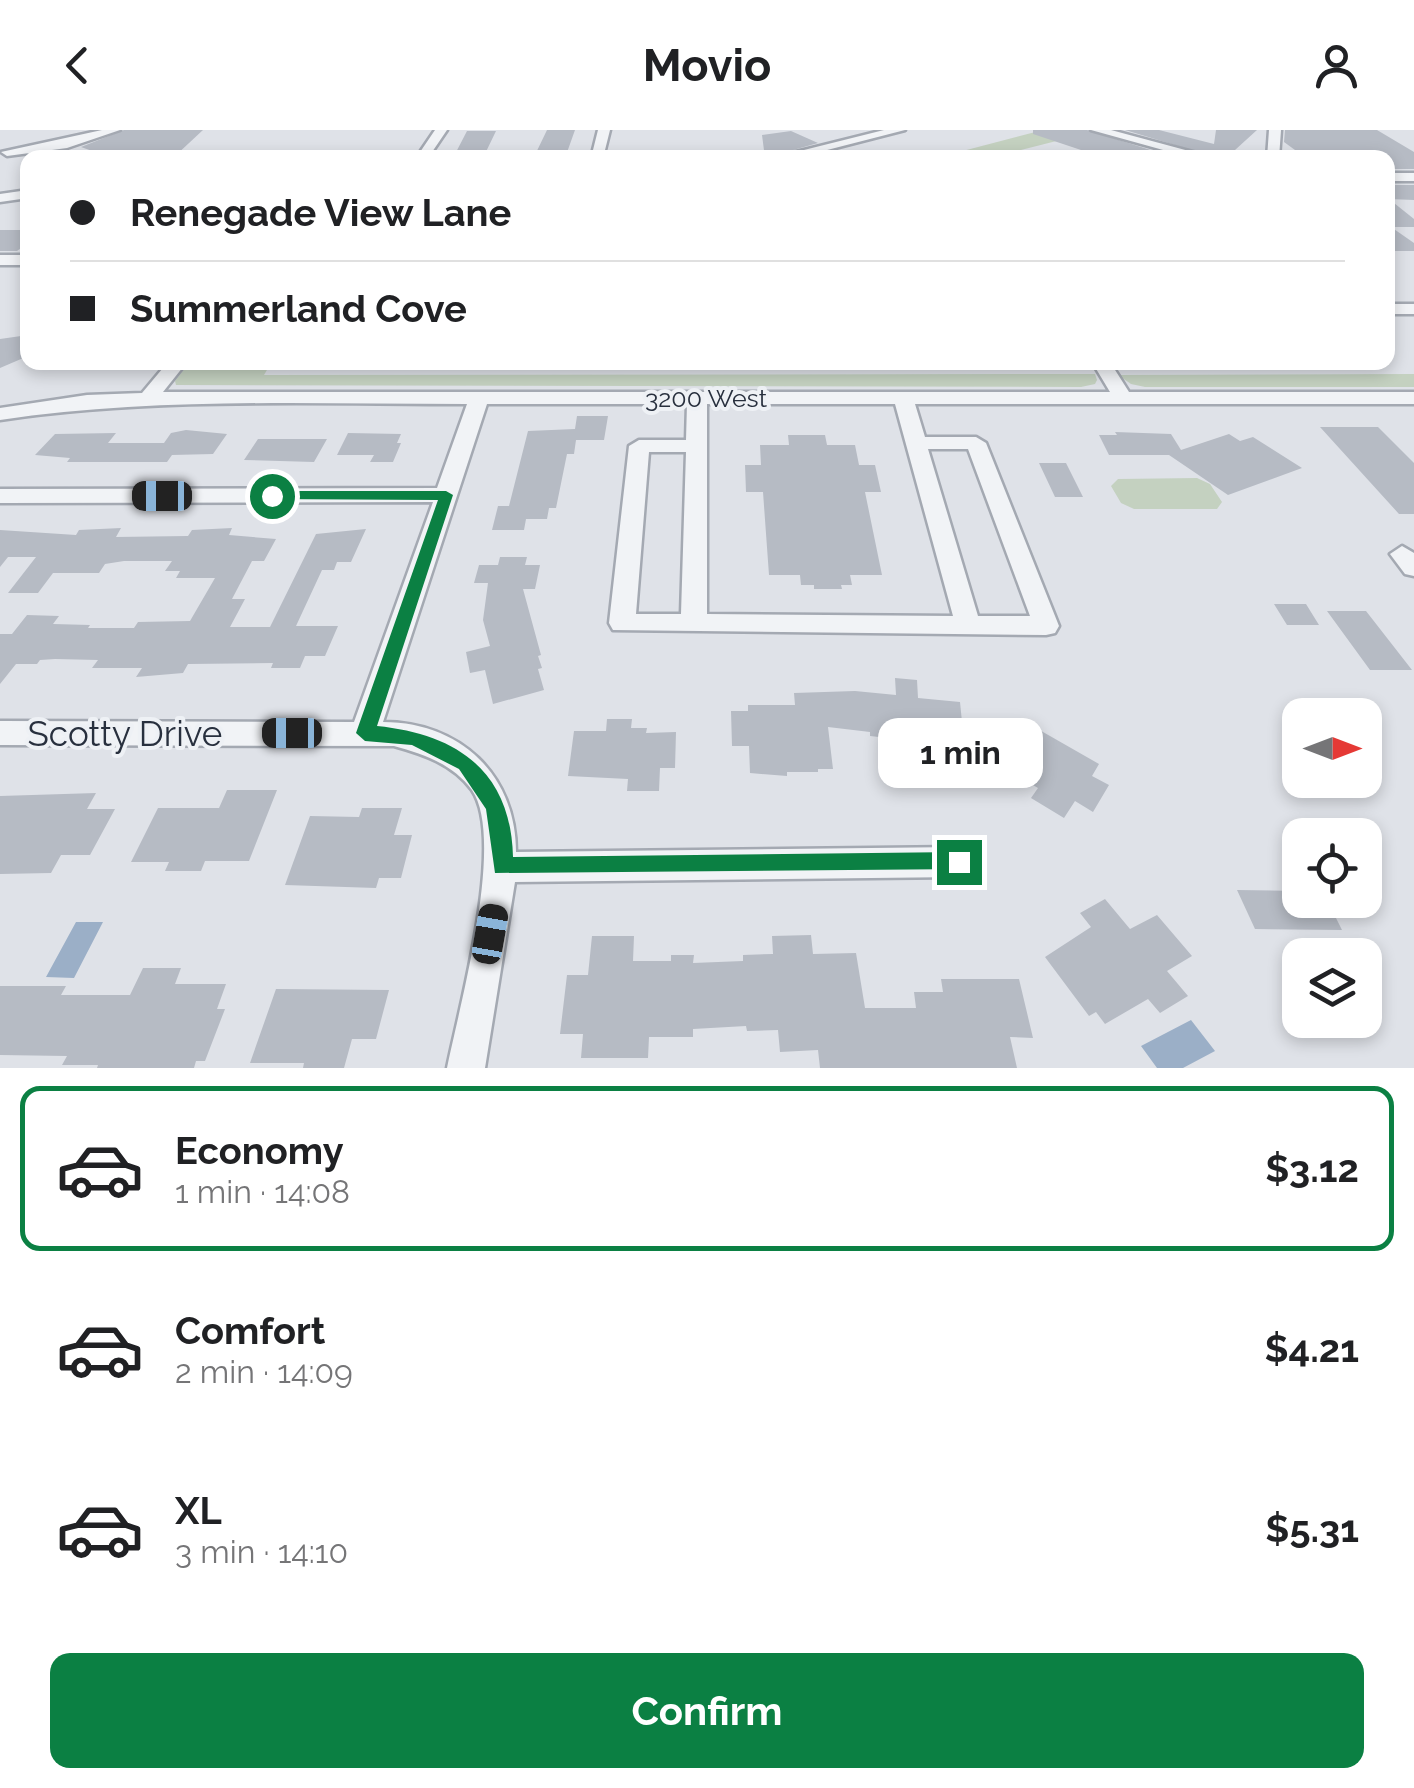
<!DOCTYPE html>
<html lang="en">
<head>
<meta charset="utf-8">
<style>
  :root { --surface:#fff; --page:#f2f2f2; --text:#202124; --muted:#757577; --line:#e0e0e0; --accent:#0b8043 }
  body { margin:0; font-family:Raleway,sans-serif; background:var(--page); color:var(--text); height:100vh; display:flex; flex-direction:column; font-size:38px; white-space:nowrap }
  * { box-sizing:border-box; margin:0 }
  p { font-size:32px; color:var(--muted) }
  .icon { flex:none; width:55px; height:55px; fill:none; stroke:currentColor; stroke-width:2; stroke-linecap:round; stroke-linejoin:round }
  .map { position:relative; height:938px; overflow:hidden }
  .details { display:flex; flex-direction:column; background:var(--surface); flex:1 }
  .details>* { flex:none }
  .banner { position:absolute; left:20px; top:20px; width:1375px; height:220px; border-radius:20px; box-shadow:0 5px 15px #0003; display:grid; align-content:center; height:220px; padding:0 50px; background:var(--surface) }
  .needle { width:65px; rotate:90deg }
  .tools { position:absolute; left:1282px; top:568px; display:grid; gap:20px }
  .tools a { display:grid; place-items:center; width:100px; height:100px; border-radius:20px; background:var(--surface); box-shadow:0 5px 15px #0003; font-size:50px }
  .end { position:absolute; width:45px; height:45px; margin:-22px; border:12px solid #0b8043; background:#fff; box-shadow:0 0 0 5px #fff }
  .from { border-radius:50% }
  .bubble { position:absolute; height:70px; border-radius:20px; background:var(--surface); box-shadow:0 5px 15px #0003; font-size:32px; font-weight:700; line-height:70px; text-align:center }
  .car { position:absolute; width:30px; height:60px; margin:-30px -15px; border-radius:12px; box-shadow:0 0 8px 2px #0007; background:linear-gradient(#222 24%,#8ab4d8 0 40%,#222 0 76%,#8ab4d8 0 86%,#222 0) }
  .banner b { display:flex; align-items:center; gap:35px; height:95px; font-size:38px }
  .banner b+b { border-top:2px solid var(--line) }
  .banner i { width:25px; height:25px; background:var(--text) }
  ul { padding:18px 0 0; list-style:none }
  li { display:flex; align-items:center; gap:30px; height:165px; margin:0 20px 15px; padding:0 30px; border:5px solid transparent; border-radius:20px }
  li div { flex:1 }
  li b { display:block; font-size:38px }
  li em { font-style:normal; font-weight:700 }
  li.active { border-color:var(--accent) }
  li>.icon { width:90px; height:90px; stroke-width:1.5 }
  .button { display:flex; gap:20px; margin-top:auto; padding:20px 50px }
  .button a { flex:1; height:115px; border-radius:20px; background:var(--accent); color:#fff; font-size:40px; font-weight:700; line-height:115px; text-align:center }
  header { display:flex; justify-content:space-between; align-items:center; height:130px; padding:0 50px; background:var(--surface); font-size:45px; font-weight:700 }
  .map>svg:first-child { display:block }
  .green { fill:#c4d1c0 }
  .water { fill:#9bafc7 }
  .building { fill:#b6bbc4 }
  .lines { fill:none; stroke-linecap:round; stroke-linejoin:round }
  .minor-casing { stroke:#a4a9b2; stroke-width:5 }
  .minor { fill:#f1f3f6; fill-rule:evenodd }
  .route { fill:#0b8043 }
  .labels { text-anchor:middle; dominant-baseline:central; stroke-width:8; stroke-linejoin:round; paint-order:stroke }
  .far-street-label { font-size:25px; fill:#28303e; stroke:#eef1f5 }
  .near-street-label { font-size:35px; fill:#28303e; stroke:#eef1f5 }
</style>
</head>
<body>
<header><svg class="icon" aria-label="back" viewBox="0 0 24 24"><path d="M15 5l-7 7 7 7"/></svg>Movio<svg class="icon" aria-label="person" viewBox="0 0 24 24"><circle cx="12" cy="8" r="4"/><path d="M4 21q1-7 8-7t8 7"/></svg></header>
<div class="map">
<svg width="1414" height="938" viewBox="0 0 1414 938">
  <rect width="100%" height="100%" fill="#dfe2e8"/>
  <path class="green" d="M1043 0 1088 3 993 27 936 28Z
    M189 233H271L264 245 1095 244 1097 250 1095 254 1081 257 176 255 175 251Z
    M1414 244V257H1145L1131 254 1118 245Z
    M1197 348 1210 354 1222 372 1217 379H1134L1121 373 1111 356 1118 349Z"/>
  <path class="water" d="M76 792H103L74 848 46 847Z
    M1191 890 1215 921 1183 938H1157L1141 916Z"/>
  <path class="building" d="M124 0H203L174 27 112 28 81 17Z
    M547 0H575L565 28 534 27Z
    M1033 0H1087L1176 28H1105L1033 4Z
    M1125 0H1159L1214 14 1216 0H1257L1235 20 1234 28H1218Z
    M1285 0H1377L1414 22V39H1388V28H1306L1284 12Z
    M467 1H496L483 28H453Z
    M791 1 818 13 765 28 762 5Z
    M1388 55H1414V70L1389 69 1414 89V97H1391L1414 113V121H1388Z
    M0 100H28V113L17 121H0Z
    M28 205V226L0 238V209Z
    M577 286H608L604 310H576L574 324H567L556 378H549L547 389H526L524 400H492L498 376H509L528 301 575 299Z
    M1320 297H1378L1414 333V384H1399Z
    M186 300 227 304 213 324 172 325 167 332H67L70 328 35 325 55 304 116 303 108 313H164L171 303Z
    M1115 302 1171 304 1181 320 1229 304 1240 311 1253 307 1302 338 1228 365 1169 325H1109L1099 305H1117Z
    M348 303 401 304 397 313H401L393 332H370L374 325H337Z
    M788 305H825L827 315H855L859 335H875L881 362H865L882 445H850L852 455H841L842 459H814V455H801L800 445H769L763 362H746L745 335H761L760 315H789Z
    M258 309H327L314 332 244 330Z
    M1039 333H1066L1083 367H1055Z
    M121 398 116 407 188 406 192 400 232 398 229 405 276 409 264 431H252L232 469H245L230 497H270L316 404 366 399 351 432H337L334 440H322L296 496H338L325 526H305L300 538H271L273 533 188 534 183 543 136 547 142 538H92L98 530 55 529 40 530 37 534H16L0 554V504H12L27 485 59 486 53 494 90 495 88 498H134L138 492 190 491 215 448H176L180 441H165L172 431H124L105 434 99 443H53L38 463H8L36 427H8L0 437V400L76 405 79 400Z
    M500 427H527L525 435H540L535 459H523L541 525 538 526 542 538 538 539 544 560 493 574 485 540 470 543 466 522 490 516 483 490 488 453H474L479 435H498Z
    M1274 474H1306L1319 495H1287Z
    M1327 481H1366L1412 540H1370Z
    M895 548 917 550 918 568 960 572 964 612 947 610 950 637 913 633V618L888 616V608L870 606V602L828 597 833 639H818V642H787V646L750 643 749 616H732L731 581H748V575H795L794 563 855 561 896 565Z
    M607 589H632L631 598H647L646 603 676 602 675 638H660L659 661H627L628 649 568 646 574 601H606Z
    M1029 594 1099 634 1092 646 1109 655 1093 682 1075 671 1064 688 1031 668 1038 658 998 635 1005 625 1003 623Z
    M227 660H277L249 731H205L201 741H165L169 732H131L158 678H219Z
    M96 663 87 679H115L90 725H61L51 743 0 744V666Z
    M362 678H402L394 705H412L401 748H379L376 758 285 755 310 686 359 687Z
    M1237 760 1300 761V770H1327L1342 800 1255 799Z
    M1105 769 1130 799 1157 785 1192 826 1167 841 1188 866 1160 883 1148 869 1105 894 1096 882 1089 886 1045 827 1091 797 1080 783Z
    M811 805 813 824 856 823 865 878H916L914 862H943L941 849H1019L1033 908 1010 907 1017 938H820L818 920 780 922 778 900 747 901 746 896 693 899V907H649L648 928H581L583 904H560L567 845H588L592 806H634L633 831H671V825H694L693 833 743 831V825L773 824 772 806Z
    M143 838H181L175 854H226L217 879H225L205 931H196L194 938H97L98 935H62L67 926 0 925V856H66L61 865H130Z
    M276 859 389 860 376 909H352L344 938H303L304 933H250Z"/>
  <g class="lines">
    <g class="minor-casing">
      <path id="minor" d="M102 0H120L67 18 7 26 1 22Z
        M435 0H447L428 28H416Z
        M598 0H610L603 28H591Z
        M884 0H905L796 28H772Z
        M1091 0H1111L1215 28H1192Z
        M1269 0H1281L1279 28H1267Z
        M1388 43H1414V51H1388Z
        M28 60V68L0 72V64Z
        M0 125H28V135H0Z
        M1388 174H1414V184H1388Z
        M168 232H187L163 262H1110L1092 232H1110L1129 262H1414V274H915L925 307H976L986 313 1059 496 1055 503 1046 505 613 500 609 493 629 316 639 310H686L687 274H487L383 592C460 592 516 645 516 722L959 717 971 721 975 732 971 743 959 747 515 752 485 938H447C459 878 506 710 472 660 453 634 423 624 394 616L0 615V591L354 592 433 372 0 373V359L437 358 467 274C311 274 155 267 0 290V278L87 265 142 263ZM707 274H895L953 486 707 484ZM928 319H968L1030 486H978ZM649 322H686L681 484H636Z
        M1402 416 1414 423V446L1405 444 1390 424Z"/>
    </g>
    <use href="#minor" class="minor"/>
  </g>
  <path class="route" d="M272 361H446L453 365 377 596C457 604 511 641 513 727L959 722 967 725 970 732 967 739 495 743 486 679 459 639 412 615 365 611 356 603 438 370 267 369 265 366Z"/>
  <g class="labels">
    <g class="far-street-label">
      <text x="706" y="268">3200 West</text>
    </g>
    <g class="near-street-label">
      <text x="125" y="603">Scotty Drive</text>
    </g>
  </g>
</svg>
<div class="tools">
<a><svg class="needle" viewBox="-14 -14 28 28"><path d="M0-13l5 13h-10z" fill="#e53935"/><path d="M0 13l5-13h-10z" fill="#757577"/></svg></a>
<a><svg class="icon" aria-label="locate" viewBox="0 0 24 24"><circle cx="12" cy="12" r="6"/><path d="M12 2v4M12 18v4M2 12h4M18 12h4"/></svg></a>
<a><svg class="icon" aria-label="layers" viewBox="0 0 24 24"><path d="M12 4l9 5-9 5-9-5zM3 14l9 5 9-5"/></svg></a>
</div>
<i class="end from" style="left:272px;top:366px"></i>
<i class="end" style="left:959px;top:732px"></i>
<div class="bubble" style="left:878px;top:588px;width:165px">1 min</div>
<i class="car" style="left:162px;top:366px;rotate:270deg"></i>
<i class="car" style="left:292px;top:603px;rotate:270deg"></i>
<i class="car" style="left:490px;top:804px;rotate:10deg"></i>
<div class="banner">
<b><i class="from"></i>Renegade View Lane</b>
<b><i></i>Summerland Cove</b>
</div>
</div>
<section class="details">
<ul>
<li class="active"><svg class="icon" aria-label="car" viewBox="0 0 24 24"><path d="M5 17H2v-5l4-1 3-4h7l3 4 3 1v5h-3M9 17h6M6 11h13"/><circle cx="7" cy="17" r="2"/><circle cx="17" cy="17" r="2"/></svg><div><b>Economy</b><p>1 min · 14:08</p></div><em>$3.12</em></li>
<li><svg class="icon" aria-label="car" viewBox="0 0 24 24"><path d="M5 17H2v-5l4-1 3-4h7l3 4 3 1v5h-3M9 17h6M6 11h13"/><circle cx="7" cy="17" r="2"/><circle cx="17" cy="17" r="2"/></svg><div><b>Comfort</b><p>2 min · 14:09</p></div><em>$4.21</em></li>
<li><svg class="icon" aria-label="car" viewBox="0 0 24 24"><path d="M5 17H2v-5l4-1 3-4h7l3 4 3 1v5h-3M9 17h6M6 11h13"/><circle cx="7" cy="17" r="2"/><circle cx="17" cy="17" r="2"/></svg><div><b>XL</b><p>3 min · 14:10</p></div><em>$5.31</em></li>
</ul>
<div class="button"><a>Confirm</a></div>
</section>
</body>
</html>
